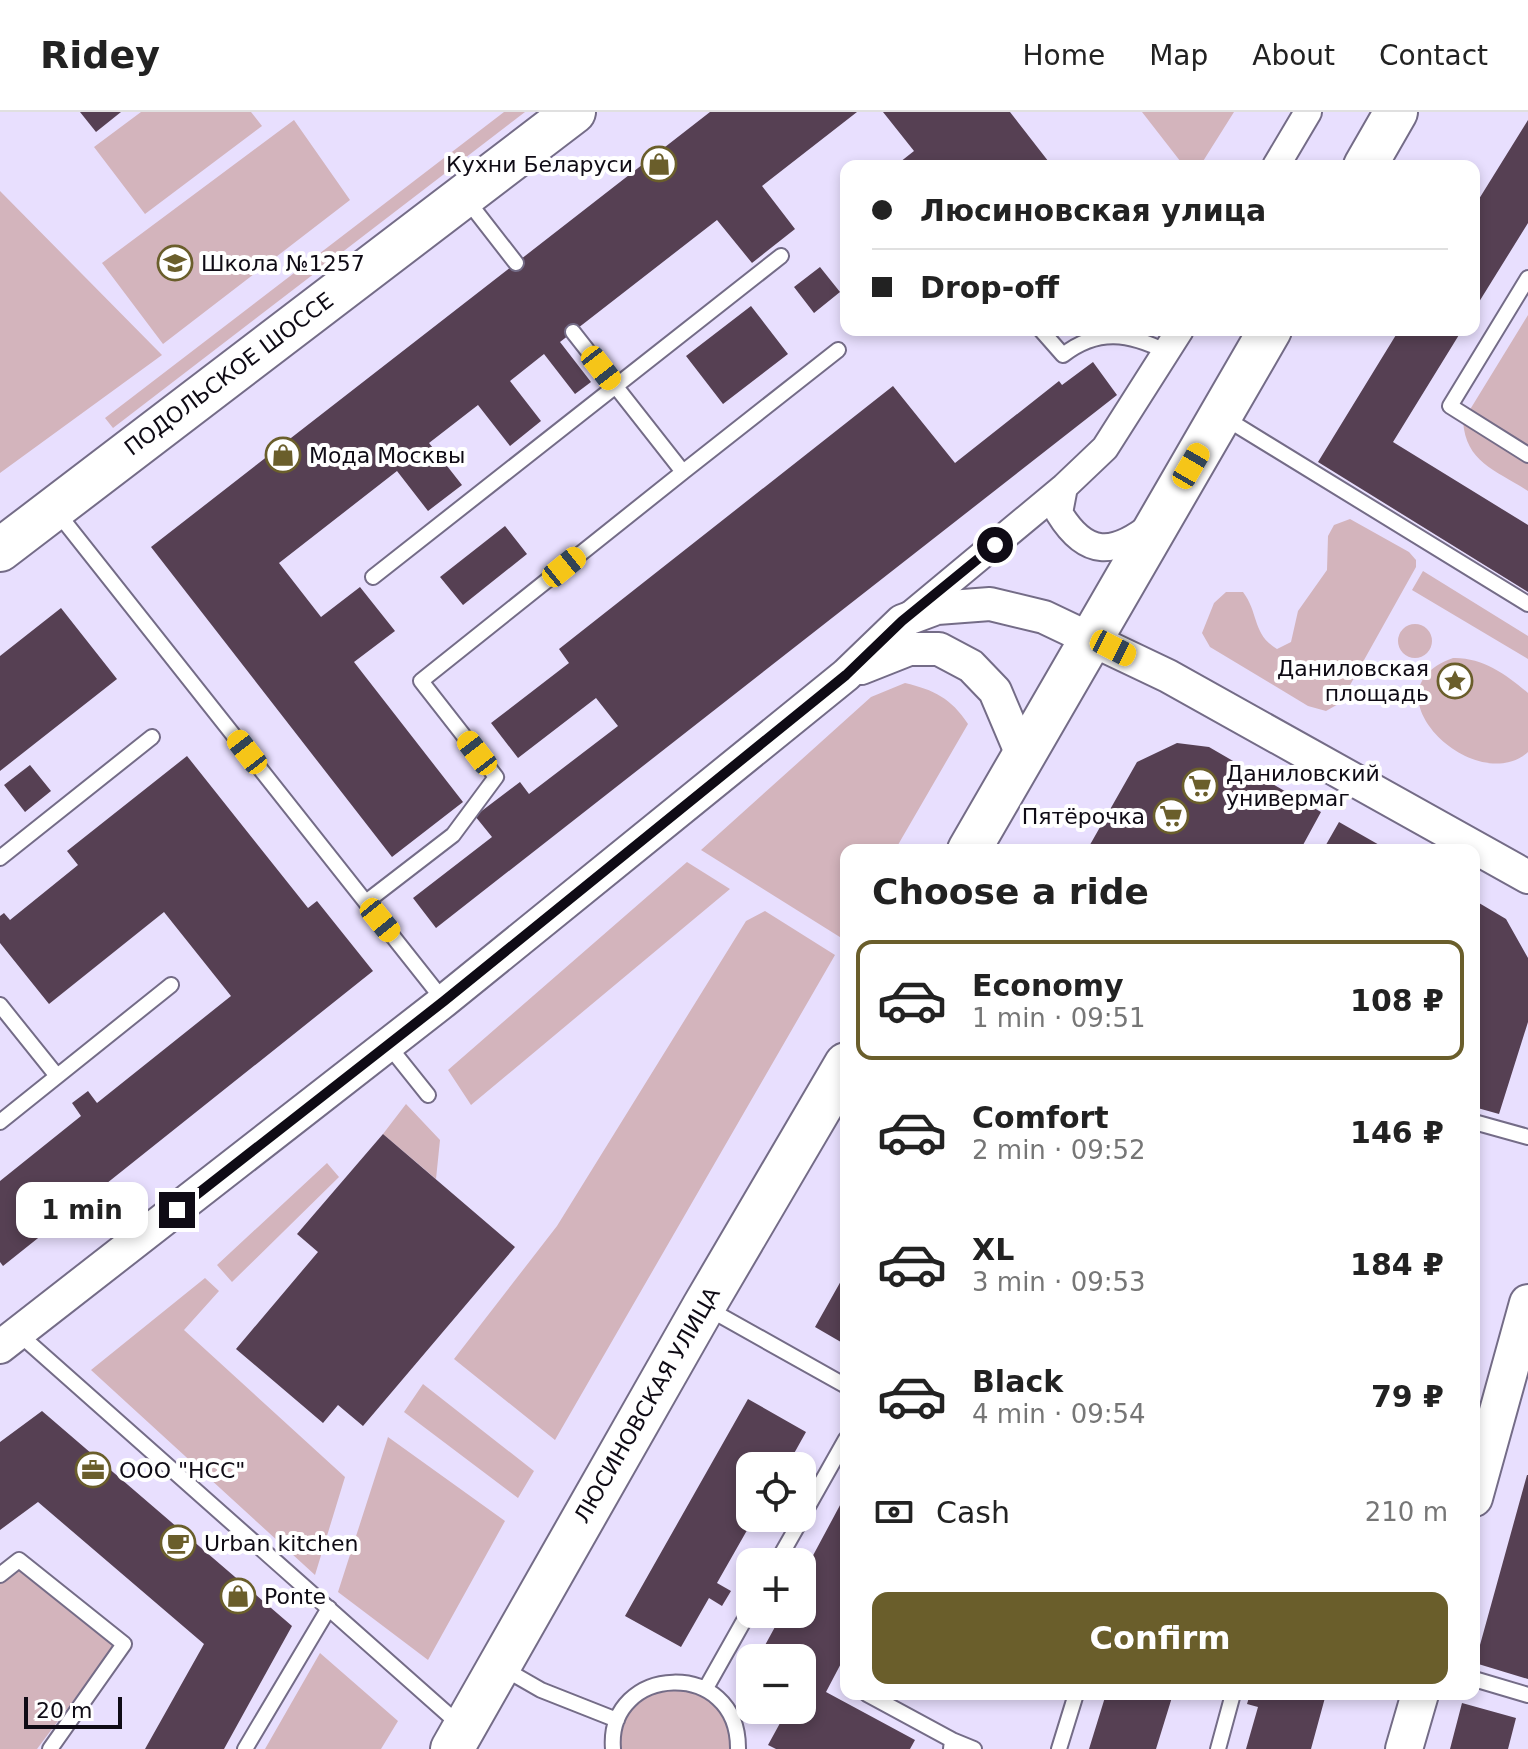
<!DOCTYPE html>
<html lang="en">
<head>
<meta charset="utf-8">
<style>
  :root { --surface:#fff; --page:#f6f6f6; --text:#222; --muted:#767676; --line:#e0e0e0; --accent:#6a5e2b }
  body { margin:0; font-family:"DejaVu Sans",sans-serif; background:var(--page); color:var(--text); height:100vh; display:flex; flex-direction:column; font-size:30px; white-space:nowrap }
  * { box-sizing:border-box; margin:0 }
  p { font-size:26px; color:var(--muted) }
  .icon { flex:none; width:44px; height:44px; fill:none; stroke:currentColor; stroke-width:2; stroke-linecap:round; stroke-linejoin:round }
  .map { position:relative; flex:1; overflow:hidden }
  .panel { position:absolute; left:840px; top:732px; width:640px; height:856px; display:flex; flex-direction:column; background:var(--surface); border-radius:16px; box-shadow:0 4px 12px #0003 }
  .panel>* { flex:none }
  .top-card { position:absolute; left:840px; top:48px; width:640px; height:176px; border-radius:16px; box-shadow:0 4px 12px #0003; display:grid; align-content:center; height:176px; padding:0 32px; background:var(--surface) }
  .buttons { position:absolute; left:736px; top:1340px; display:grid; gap:16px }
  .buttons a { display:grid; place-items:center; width:80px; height:80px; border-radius:16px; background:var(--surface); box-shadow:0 4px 12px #0003; font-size:40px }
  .scale { position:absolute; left:24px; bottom:20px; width:98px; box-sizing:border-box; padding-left:8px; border:4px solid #0f0b15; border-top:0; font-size:22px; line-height:28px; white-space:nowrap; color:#0f0b15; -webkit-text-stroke:6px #fff; paint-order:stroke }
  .end { position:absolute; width:36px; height:36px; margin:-18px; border:10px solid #0f0b15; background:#fff; box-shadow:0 0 0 4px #fff }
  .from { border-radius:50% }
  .bubble { position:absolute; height:56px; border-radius:16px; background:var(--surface); box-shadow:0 4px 12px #0003; font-size:26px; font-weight:600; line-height:56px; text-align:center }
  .car { position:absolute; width:24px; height:48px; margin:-24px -12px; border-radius:10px; box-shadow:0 0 6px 2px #0007; background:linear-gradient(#f5c518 24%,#345 0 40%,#f5c518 0 76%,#345 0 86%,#f5c518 0) }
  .top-card b { display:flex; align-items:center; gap:28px; height:76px; font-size:30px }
  .top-card b+b { border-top:2px solid var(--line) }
  .top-card i { width:20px; height:20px; background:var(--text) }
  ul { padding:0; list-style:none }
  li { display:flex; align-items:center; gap:24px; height:120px; margin:0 16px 12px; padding:0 16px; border:4px solid transparent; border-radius:16px }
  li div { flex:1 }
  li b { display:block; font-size:30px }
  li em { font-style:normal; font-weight:600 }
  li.current { border-color:var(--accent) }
  li>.icon { width:72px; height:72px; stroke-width:1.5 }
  h2 { padding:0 32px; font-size:36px; line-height:96px }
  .pay { display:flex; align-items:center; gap:20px; height:88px; padding:0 32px; font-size:30px }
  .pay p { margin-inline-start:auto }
  .action { display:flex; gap:16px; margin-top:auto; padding:16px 32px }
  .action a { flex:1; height:92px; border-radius:16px; background:var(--accent); color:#fff; font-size:32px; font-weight:600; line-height:92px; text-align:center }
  header { display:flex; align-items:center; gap:48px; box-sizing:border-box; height:112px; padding:0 40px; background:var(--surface); border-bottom:2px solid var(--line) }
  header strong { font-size:38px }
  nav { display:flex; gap:44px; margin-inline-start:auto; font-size:28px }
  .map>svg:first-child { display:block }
  .green { fill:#d3b4bc }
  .building { fill:#564053 }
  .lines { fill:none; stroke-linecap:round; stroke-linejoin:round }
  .service-casing { stroke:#746c87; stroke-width:18 }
  .minor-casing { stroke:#746c87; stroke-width:30 }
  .tertiary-casing { stroke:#746c87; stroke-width:36 }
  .secondary-casing { stroke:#746c87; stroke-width:40 }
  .primary-casing { stroke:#746c87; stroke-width:46 }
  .service { stroke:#fff; stroke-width:14 }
  .minor { stroke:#fff; stroke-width:26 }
  .tertiary { stroke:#fff; stroke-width:32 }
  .secondary { stroke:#fff; stroke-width:36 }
  .primary { stroke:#fff; stroke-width:42 }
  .route { stroke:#0f0b15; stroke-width:10 }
  .labels { text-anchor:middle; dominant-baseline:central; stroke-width:8; stroke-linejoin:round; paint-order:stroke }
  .poi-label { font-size:22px; fill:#0f0b15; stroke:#fff; text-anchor:start }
  .street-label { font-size:22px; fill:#0f0b15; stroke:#fff }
</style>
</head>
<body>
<header>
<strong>Ridey</strong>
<nav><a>Home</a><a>Map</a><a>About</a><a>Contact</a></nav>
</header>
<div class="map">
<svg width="1528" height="1637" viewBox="0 0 1528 1637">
  <rect width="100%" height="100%" fill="#e8dffe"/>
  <path class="green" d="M141 0H251L262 14 145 102 94 35Z
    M504 0H525L113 316 105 306Z
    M1142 0H1234L1200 54H1184Z
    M294 8 350 88 163 232 102 151Z
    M0 79 162 243 0 361Z
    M1528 203V379C1496 358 1466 351 1463 309Z
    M1350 407 1409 440 1416 448V455L1340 591 1326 599 1308 594 1210 535 1202 521 1214 491 1226 480H1243C1259 501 1252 522 1277 537L1291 530 1298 499 1327 458 1328 424 1334 413Z
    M1423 459 1528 524V547L1412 478Z
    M1398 529a17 17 0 1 1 34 0a17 17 0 1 1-34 0Z
    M1453 546C1482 545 1507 563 1528 581V640C1475 687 1361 578 1453 546Z
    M905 571C934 578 951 586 968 612L895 738H846L843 827 701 738 871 585Z
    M687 750 730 777 471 993 448 958Z
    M765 799 835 843 555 1328 454 1247 557 1114 746 809Z
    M406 992 440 1028 436 1067 383 1022Z
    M327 1051 339 1065 232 1170 217 1153Z
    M205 1166 219 1179 184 1218 345 1365 315 1463 91 1258Z
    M423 1272 534 1359 518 1386 404 1300Z
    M388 1325 505 1409 428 1548 338 1480Z
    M20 1455 115 1533 37 1637H0V1471Z
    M320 1541 398 1609 381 1637H265Z
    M671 1575C717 1579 722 1596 734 1637H619C618 1603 640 1584 671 1575Z"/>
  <path class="building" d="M80 0H121L96 20Z
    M710 0H857L762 74 795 117 752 151 717 108 560 230 591 270 575 282 544 242 510 269 541 309 510 334 478 293 429 331 462 373 428 399 397 359 279 451 321 505 360 475 395 519 354 550 463 690 392 745 151 435Z
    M883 0H1010L1052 54H895L914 39Z
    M1528 8V111L1474 198V95Z
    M820 155 840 180 814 201 794 175Z
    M751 194 788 242 723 292 686 244Z
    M1399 218H1462L1393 330 1528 413V480L1318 350Z
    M1093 250 1117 283 436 816 413 786 492 725 475 704 520 670 529 682 618 614 596 586 518 646 491 611 569 551 559 537 893 274 955 351 1059 269 1062 273Z
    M505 414 527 442 463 493 440 465Z
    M61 496 117 567 0 659V544Z
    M1177 631 1209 635 1321 700 1303 733 1312 738H1087L1137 650Z
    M187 644 308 796 317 789 373 859 3 1154 0 1150V1069L81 1004 72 991 88 979 97 991 231 884 164 800 49 892 0 831V804L4 801 10 808 78 753 67 739Z
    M30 653 51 679 25 700 4 673Z
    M1339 710 1388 738H1323Z
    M1474 788 1506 807 1528 846V910L1499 1002 1474 995Z
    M383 1022 515 1135 363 1314 338 1293 323 1311 236 1237 318 1140 297 1122Z
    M846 1160V1233L815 1215Z
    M748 1287 806 1320 787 1354H750V1406H754L717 1471 731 1479 722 1494 709 1486 681 1535 625 1504Z
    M42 1299 292 1514 224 1637H145L204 1532 38 1390 0 1418V1330Z
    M1527 1363H1528V1567L1475 1551Z
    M846 1382V1542L826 1580 915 1628 910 1637H776L768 1633 785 1602 779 1598H802V1546H758L782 1502H802V1464Z
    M1106 1582H1173L1156 1637H1089Z
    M1250 1582H1326L1311 1637H1246L1258 1595 1247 1592Z
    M1462 1591 1516 1606 1508 1637H1450Z"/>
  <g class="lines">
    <g class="service-casing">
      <path id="service" d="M467 88 516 151
        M1528 166 1450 294 1528 343
        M1041 218 1063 243C1098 216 1129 221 1167 240
        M1225 306 1528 492
        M683 360 838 238
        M56 399 444 889
        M373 465 781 144
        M0 746 152 625
        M366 790 453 723 496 665 421 569 683 360 573 220
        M0 893 57 964
        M388 933 428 983
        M0 1010 171 873
        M1474 1010 1528 1025
        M707 1196 846 1274
        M18 1221 460 1613
        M802 1405 846 1327
        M777 1450 802 1406
        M0 1463 19 1448 124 1532 50 1637
        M501 1555 541 1578 617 1608
        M1474 1567 1528 1583
        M706 1576 750 1498
        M867 1582 952 1628
        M245 1637 329 1496
        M613 1637C606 1552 739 1545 738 1637
        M951 1637 952 1628 974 1637
        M1059 1637 1076 1582
        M1218 1637 1233 1582"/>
    </g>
    <g class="minor-casing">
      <path id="minor" d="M1276 54 1308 0
        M1064 375 1059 401C1086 445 1113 444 1152 413
        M910 503 1064 375 1105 336 1180 218"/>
    </g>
    <g class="tertiary-casing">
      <path id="tertiary" d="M861 556 909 537H939L971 554 995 579 1023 645
        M0 1235 444 889 846 563 902 509 937 496 990 492 1044 505 1168 564 1528 765"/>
    </g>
    <g class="secondary-casing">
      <path id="secondary" d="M1474 1386 1528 1191
        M1404 1637 1420 1582"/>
    </g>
    <g class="primary-casing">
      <path id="primary" d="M1365 54 1396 0
        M0 438 574 0
        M969 738 1270 218
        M452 1637 704 1194 846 952"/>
    </g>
    <use href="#service" class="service"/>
    <use href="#minor" class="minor"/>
    <use href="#tertiary" class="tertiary"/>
    <use href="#secondary" class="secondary"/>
    <use href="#primary" class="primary"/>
  </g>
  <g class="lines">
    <path class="route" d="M177 1098 444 889 846 563 902 509 995 433"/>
  </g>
  <defs>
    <g id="shop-ring" transform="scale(1.8)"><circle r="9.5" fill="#fff" stroke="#6a5e2b" stroke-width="1.5"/><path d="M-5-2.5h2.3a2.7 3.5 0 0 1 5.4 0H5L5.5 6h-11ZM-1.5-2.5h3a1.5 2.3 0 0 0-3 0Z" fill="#6a5e2b"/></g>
    <g id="school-ring" transform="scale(1.8)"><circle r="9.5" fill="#fff" stroke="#6a5e2b" stroke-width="1.5"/><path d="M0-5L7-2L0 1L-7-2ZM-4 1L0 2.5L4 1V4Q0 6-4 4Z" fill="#6a5e2b"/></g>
    <g id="sight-ring" transform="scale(1.8)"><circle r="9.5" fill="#fff" stroke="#6a5e2b" stroke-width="1.5"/><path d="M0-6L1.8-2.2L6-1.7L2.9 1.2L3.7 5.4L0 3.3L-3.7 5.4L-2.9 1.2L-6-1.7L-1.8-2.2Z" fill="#6a5e2b"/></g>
    <g id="supermarket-ring" transform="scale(1.8)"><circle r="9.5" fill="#fff" stroke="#6a5e2b" stroke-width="1.5"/><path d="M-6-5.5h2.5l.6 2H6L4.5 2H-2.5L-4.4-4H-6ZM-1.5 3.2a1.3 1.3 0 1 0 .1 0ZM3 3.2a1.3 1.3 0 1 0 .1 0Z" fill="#6a5e2b"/></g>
    <g id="office-ring" transform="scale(1.8)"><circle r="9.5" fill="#fff" stroke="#6a5e2b" stroke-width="1.5"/><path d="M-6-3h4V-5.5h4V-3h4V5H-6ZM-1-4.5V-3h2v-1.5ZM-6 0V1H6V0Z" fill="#6a5e2b"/></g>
    <g id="cafe-ring" transform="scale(1.8)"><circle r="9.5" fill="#fff" stroke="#6a5e2b" stroke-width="1.5"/><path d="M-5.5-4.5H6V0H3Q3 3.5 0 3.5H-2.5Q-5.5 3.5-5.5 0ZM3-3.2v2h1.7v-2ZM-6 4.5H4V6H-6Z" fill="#6a5e2b"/></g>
  </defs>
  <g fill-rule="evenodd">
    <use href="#shop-ring" x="659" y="52"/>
    <use href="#school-ring" x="175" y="151"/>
    <use href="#shop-ring" x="283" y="343"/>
    <use href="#sight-ring" x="1455" y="569"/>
    <use href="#supermarket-ring" x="1200" y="674"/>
    <use href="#supermarket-ring" x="1171" y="704"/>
    <use href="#office-ring" x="93" y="1358"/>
    <use href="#cafe-ring" x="178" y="1431"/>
    <use href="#shop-ring" x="238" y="1484"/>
  </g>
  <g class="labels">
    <g class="poi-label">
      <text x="633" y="52" text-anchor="end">Кухни Беларуси</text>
      <text x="201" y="151">Школа №1257</text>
      <text x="309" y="343">Мода Москвы</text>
      <text x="1429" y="556" text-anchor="end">Даниловская<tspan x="1429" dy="25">площадь</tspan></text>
      <text x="1226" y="661">Даниловский<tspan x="1226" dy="25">универмаг</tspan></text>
      <text x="1145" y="704" text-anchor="end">Пятёрочка</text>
      <text x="119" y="1358">ООО "НСС"</text>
      <text x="204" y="1431">Urban kitchen</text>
      <text x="264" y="1484">Ponte</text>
    </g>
    <g class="street-label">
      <text transform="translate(229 262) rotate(-37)">ПОДОЛЬСКОЕ ШОССЕ</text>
      <text transform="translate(647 1293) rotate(-60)">ЛЮСИНОВСКАЯ УЛИЦА</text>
    </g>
  </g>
</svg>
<div class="buttons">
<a><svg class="icon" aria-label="locate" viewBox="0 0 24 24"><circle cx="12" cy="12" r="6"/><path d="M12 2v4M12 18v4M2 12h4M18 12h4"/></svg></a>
<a>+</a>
<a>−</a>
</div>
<div class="scale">20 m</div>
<i class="end from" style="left:995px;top:433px"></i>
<i class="end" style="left:177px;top:1098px"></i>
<div class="bubble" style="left:16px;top:1070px;width:132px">1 min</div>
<i class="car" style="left:601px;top:256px;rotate:142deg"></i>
<i class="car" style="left:1191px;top:354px;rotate:30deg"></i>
<i class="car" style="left:564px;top:455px;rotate:51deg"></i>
<i class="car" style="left:1113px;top:536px;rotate:117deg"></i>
<i class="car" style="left:247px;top:640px;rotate:322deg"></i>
<i class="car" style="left:477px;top:641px;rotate:322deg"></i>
<i class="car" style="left:380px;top:808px;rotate:141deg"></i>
<div class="top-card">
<b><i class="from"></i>Люсиновская улица</b>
<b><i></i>Drop-off</b>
</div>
<section class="panel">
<h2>Choose a ride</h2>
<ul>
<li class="current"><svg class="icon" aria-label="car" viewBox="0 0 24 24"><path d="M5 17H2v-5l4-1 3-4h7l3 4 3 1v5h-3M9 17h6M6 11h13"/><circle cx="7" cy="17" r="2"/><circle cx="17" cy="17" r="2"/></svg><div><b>Economy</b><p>1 min · 09:51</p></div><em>108 ₽</em></li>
<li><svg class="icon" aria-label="car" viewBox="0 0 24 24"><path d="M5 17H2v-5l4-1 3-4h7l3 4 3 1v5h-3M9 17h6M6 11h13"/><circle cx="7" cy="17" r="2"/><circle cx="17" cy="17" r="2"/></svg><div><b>Comfort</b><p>2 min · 09:52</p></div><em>146 ₽</em></li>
<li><svg class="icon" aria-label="car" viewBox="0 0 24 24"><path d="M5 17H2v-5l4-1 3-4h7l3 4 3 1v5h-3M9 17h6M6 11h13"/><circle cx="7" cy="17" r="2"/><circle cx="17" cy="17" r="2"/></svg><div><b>XL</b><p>3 min · 09:53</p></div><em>184 ₽</em></li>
<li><svg class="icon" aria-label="car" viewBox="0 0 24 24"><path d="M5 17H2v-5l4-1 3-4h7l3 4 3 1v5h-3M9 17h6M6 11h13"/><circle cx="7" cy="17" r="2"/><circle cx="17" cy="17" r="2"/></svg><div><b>Black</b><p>4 min · 09:54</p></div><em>79 ₽</em></li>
</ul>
<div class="pay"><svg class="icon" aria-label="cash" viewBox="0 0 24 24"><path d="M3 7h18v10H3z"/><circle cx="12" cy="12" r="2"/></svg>Cash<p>210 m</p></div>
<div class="action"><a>Confirm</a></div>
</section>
</div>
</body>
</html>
